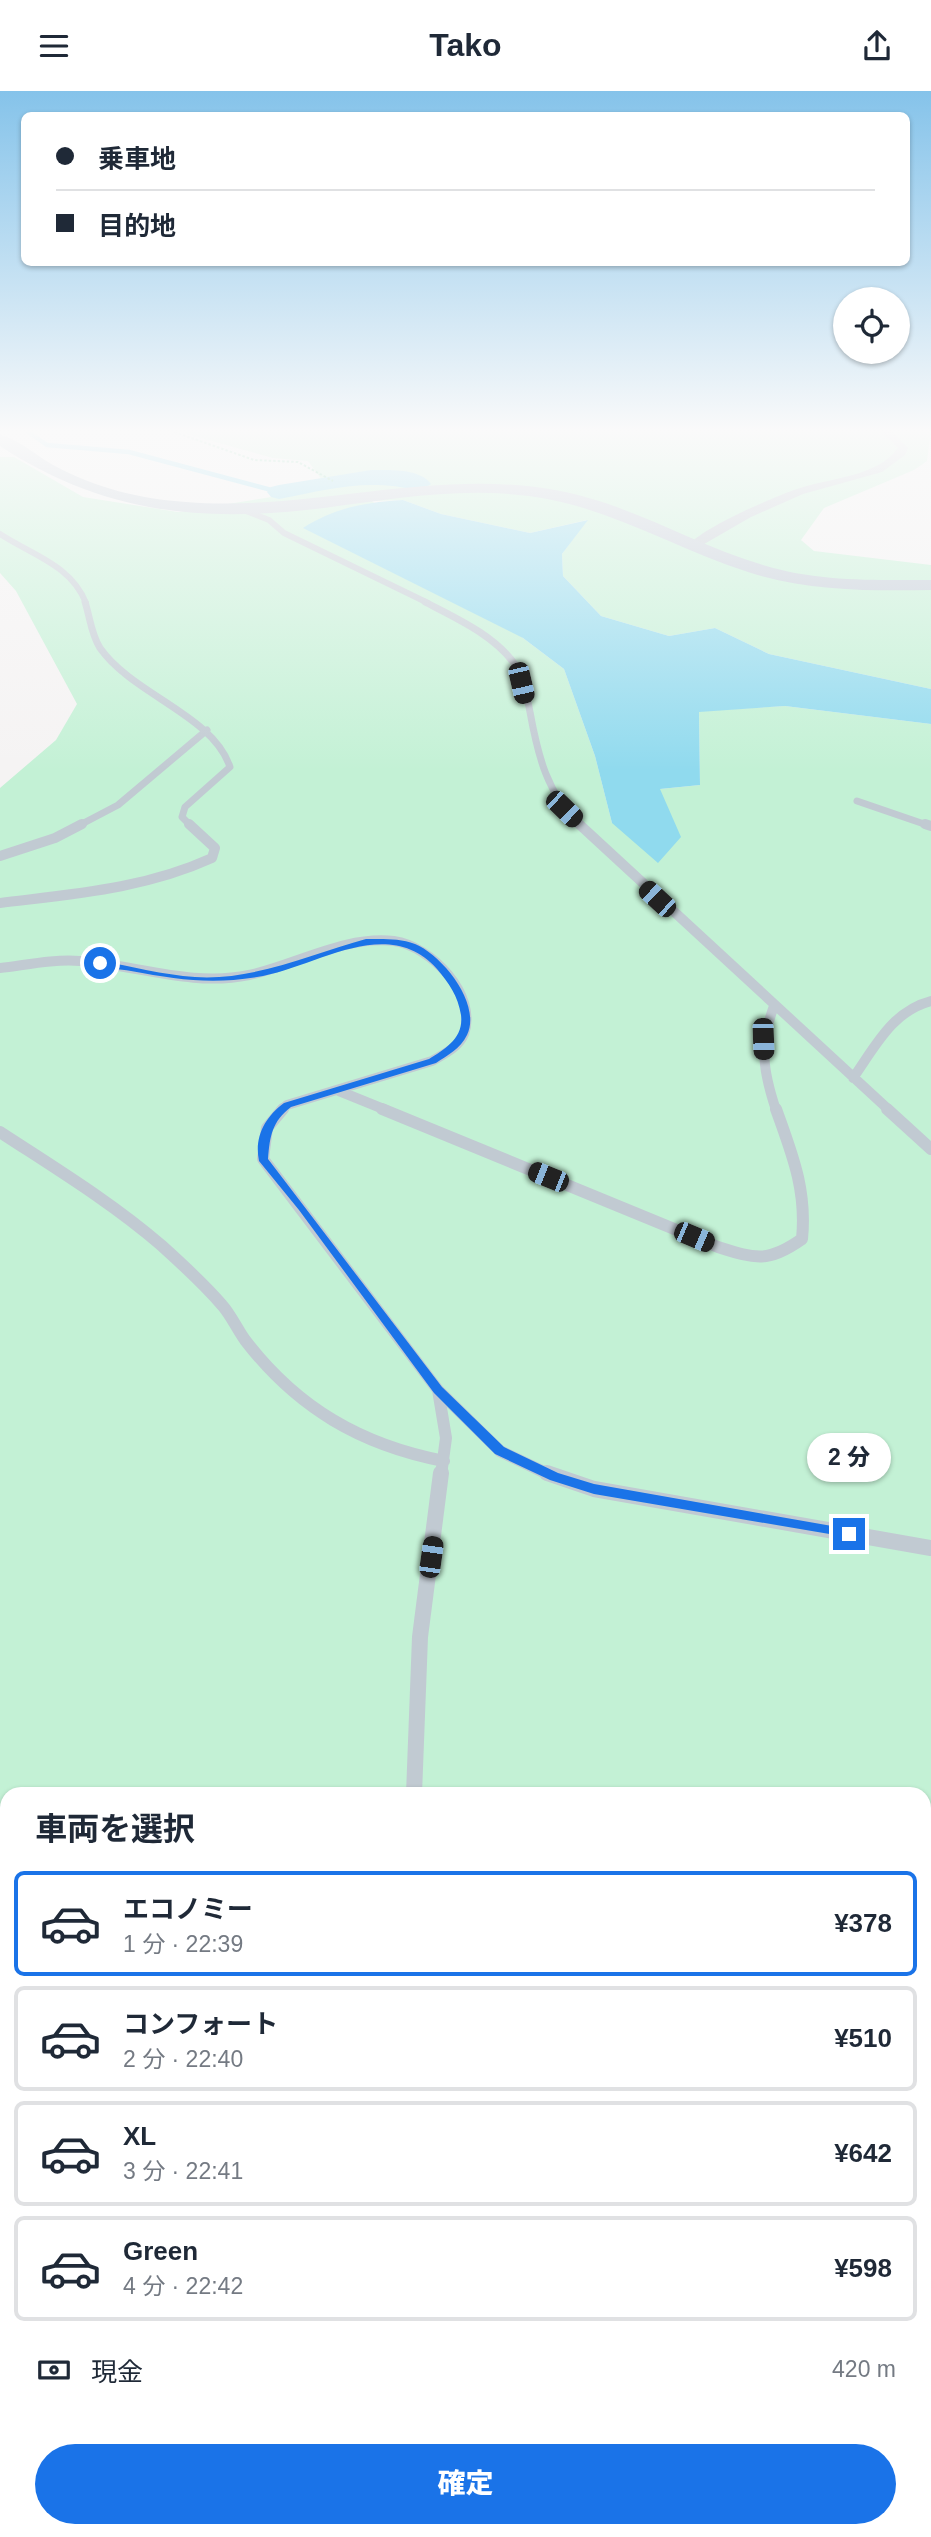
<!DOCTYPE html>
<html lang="ja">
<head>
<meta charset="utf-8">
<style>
  :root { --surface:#fff; --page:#f6f6f7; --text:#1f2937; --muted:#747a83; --line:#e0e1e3; --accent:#1a73e8 }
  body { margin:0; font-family:Arial,"Noto Sans JP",sans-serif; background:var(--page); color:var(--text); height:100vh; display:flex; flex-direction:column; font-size:26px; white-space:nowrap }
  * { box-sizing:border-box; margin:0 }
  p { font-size:23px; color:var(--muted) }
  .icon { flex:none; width:38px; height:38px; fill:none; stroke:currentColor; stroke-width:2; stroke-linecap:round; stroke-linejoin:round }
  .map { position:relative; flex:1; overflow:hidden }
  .side { position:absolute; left:0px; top:1696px; width:931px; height:751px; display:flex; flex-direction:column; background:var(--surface); border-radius:21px 21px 0 0; box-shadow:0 2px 5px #0004 }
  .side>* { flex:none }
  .banner { position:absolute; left:21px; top:21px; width:889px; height:154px; border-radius:10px; box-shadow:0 2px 5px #0004; display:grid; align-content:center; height:154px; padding:0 35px; background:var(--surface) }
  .fabs { position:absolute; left:833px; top:196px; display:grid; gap:14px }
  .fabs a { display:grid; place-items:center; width:77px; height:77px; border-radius:50%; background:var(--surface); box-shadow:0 2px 5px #0004; font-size:35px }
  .end { position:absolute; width:32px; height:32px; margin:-16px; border:9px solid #1a73e8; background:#fff; box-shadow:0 0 0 4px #fff }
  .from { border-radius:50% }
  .bubble { position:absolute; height:49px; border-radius:24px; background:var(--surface); box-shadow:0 2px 5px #0004; font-size:23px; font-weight:800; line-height:49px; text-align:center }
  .car { position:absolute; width:21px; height:42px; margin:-21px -10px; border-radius:9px; box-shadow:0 0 5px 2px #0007; background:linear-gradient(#222 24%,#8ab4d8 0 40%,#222 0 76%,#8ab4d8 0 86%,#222 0) }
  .banner b { display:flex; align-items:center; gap:24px; height:66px; font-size:26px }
  .banner b+b { border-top:2px solid var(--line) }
  .banner i { width:18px; height:18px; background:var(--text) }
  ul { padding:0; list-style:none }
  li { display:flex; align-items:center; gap:21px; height:105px; margin:0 14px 10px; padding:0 21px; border:4px solid var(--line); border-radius:10px }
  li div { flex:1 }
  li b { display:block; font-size:26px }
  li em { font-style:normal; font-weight:800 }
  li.selected { border-color:var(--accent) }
  li>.icon { width:63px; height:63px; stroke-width:1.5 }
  h2 { padding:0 35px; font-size:32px; line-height:84px }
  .pay { display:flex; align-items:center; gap:18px; height:77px; padding:0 35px; font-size:26px }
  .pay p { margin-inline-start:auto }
  .primary-button { display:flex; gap:14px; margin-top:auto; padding:14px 35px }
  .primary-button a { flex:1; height:80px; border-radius:42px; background:var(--accent); color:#fff; font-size:28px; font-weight:800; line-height:80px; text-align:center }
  header { display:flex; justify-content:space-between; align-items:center; height:91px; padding:0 35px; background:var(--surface); font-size:32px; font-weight:800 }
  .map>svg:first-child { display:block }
  .green { fill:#c3f1d5 }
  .water { fill:#90daee }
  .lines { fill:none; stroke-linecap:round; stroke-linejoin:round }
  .stream { stroke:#90daee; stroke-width:4.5 }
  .river { fill:#90daee; fill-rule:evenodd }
  .path { stroke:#7ad0a6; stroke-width:2; stroke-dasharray:2.5 2; stroke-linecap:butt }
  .service-far5 { stroke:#c1cad2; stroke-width:6 }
  .service-far4 { stroke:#c1cad2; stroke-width:7 }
  .service-far3 { stroke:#c1cad2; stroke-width:10 }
  .service-far2 { stroke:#c1cad2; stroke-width:12 }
  .service-far1 { stroke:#c1cad2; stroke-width:16 }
  .service { stroke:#c1cad2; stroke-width:19 }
  .minor { fill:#c1cad2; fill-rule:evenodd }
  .secondary { fill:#c1cbd6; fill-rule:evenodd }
  .route { fill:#1a73e8 }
</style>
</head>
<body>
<header><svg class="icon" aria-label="menu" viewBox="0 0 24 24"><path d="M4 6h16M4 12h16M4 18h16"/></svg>Tako<svg class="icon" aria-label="share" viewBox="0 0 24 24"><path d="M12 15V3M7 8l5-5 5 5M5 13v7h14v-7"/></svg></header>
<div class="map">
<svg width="931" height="2446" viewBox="0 0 931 2446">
  <rect width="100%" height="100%" fill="#f5f3f3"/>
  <path class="green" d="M199 338H931L927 370 914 379 824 417 801 449 814 460 931 474V598L769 563 715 537 669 545 601 525 563 485 562 463 587 429 530 442 441 423 403 409 372 410 523 547 564 578 595 665 612 732 660 698 700 694 699 620 785 615 931 633V1926L924 1922V1703H7V2440H748L751 2446H0V697L56 649 77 613 16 500 0 482V366H14L83 406 178 421 328 397 308 370 273 367 183 342Z"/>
  <path class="water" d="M403 409 441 423 530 442 588 429 562 463 563 485 601 525 669 545 715 537 769 563 931 598V633L785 615 699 621 700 694 660 698 681 746 658 772 612 732 595 665 564 578 523 547 303 437C334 417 366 411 403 409Z"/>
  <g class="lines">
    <path class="stream" d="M24 338 47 354 129 361 279 401"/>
    <path class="river" d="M371 379C389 379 420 377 431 393L420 400C367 387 331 398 279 408L271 406 267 401 271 396 279 394Z"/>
    <path class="path" d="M166 338 254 369 298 371 333 390"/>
    <path class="service-far5" d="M241 418 269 429 284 442 428 512
      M0 443C32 464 71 474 86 512"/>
    <path class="service-far4" d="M85 511C90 526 91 543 100 557 133 604 213 624 230 676L185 716 182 726 191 735
      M425 511C456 527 496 545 516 575 524 587 527 606 530 621 538 665 547 703 581 735
      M857 710 930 735
      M78 735 118 714 207 639"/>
    <path class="service-far3" d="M579 733 889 1019
      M925 733 931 735
      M0 765 55 747 82 733
      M0 812C73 803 144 798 212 767L215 757 189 733
      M0 877C26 874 53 868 80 870 136 874 192 896 249 884 295 874 346 844 394 850 431 855 478 904 464 943 459 956 444 963 432 970L287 1014 281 1019
      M774 915C759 955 763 980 776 1019
      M853 987C875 956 892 920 931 910
      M339 1000 386 1019"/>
    <path class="service-far2" d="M283 1018 267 1037 263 1068 438 1299 500 1360 550 1384
      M382 1018 718 1156C756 1168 768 1172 802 1148 807 1099 792 1063 776 1018
      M887 1018 931 1058
      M0 1041C55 1077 111 1111 161 1154 181 1172 204 1193 222 1214 231 1224 237 1238 245 1249 297 1317 361 1354 444 1370
      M438 1299 446 1347 441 1384"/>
    <path class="service-far1" d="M547 1382 594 1398 931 1457
      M414 1703 420 1546 441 1382"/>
    <path class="service" d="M0 1953 7 1950
      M924 2129 931 2123
      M848 2440 856 2446"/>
    <path class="minor" d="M879 338H889L908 357 905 364 882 381 803 403 751 426 699 456 689 453C709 434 767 409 794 399 826 387 877 387 898 357Z"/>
    <path class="secondary" d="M0 344C19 348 38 366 55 375 96 397 140 408 186 411 310 421 431 377 555 399 629 412 692 453 763 474 817 491 875 489 931 489V499C870 500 807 500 748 481 673 457 608 415 529 405 459 396 393 408 324 417 203 432 104 423 0 355Z"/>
  </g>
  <linearGradient id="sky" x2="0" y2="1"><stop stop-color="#85c3ea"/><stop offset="0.5" stop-color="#fafafa"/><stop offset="1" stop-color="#fafafa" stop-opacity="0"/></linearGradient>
  <rect width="931" height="680" fill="url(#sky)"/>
  <path class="route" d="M366 848C383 848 399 847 415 853 442 864 482 913 467 944 460 958 448 964 436 972L291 1016C272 1031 270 1044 268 1068L442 1296 504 1356 558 1382 594 1393 849 1438 855 1443 853 1447 594 1403 550 1389 495 1363 434 1302 299 1119 259 1070C254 1046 265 1026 284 1012L429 968C445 958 464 947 461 924 458 905 449 892 437 878 388 824 320 874 263 885 213 894 180 889 131 880 120 878 105 878 95 872L100 870C131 875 163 884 195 886 254 890 311 863 366 848Z"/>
</svg>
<div class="fabs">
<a><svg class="icon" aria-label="locate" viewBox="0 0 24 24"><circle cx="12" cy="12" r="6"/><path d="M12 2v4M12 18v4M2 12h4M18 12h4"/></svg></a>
</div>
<i class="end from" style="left:100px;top:872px"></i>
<i class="end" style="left:849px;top:1443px"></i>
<div class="bubble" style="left:807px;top:1342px;width:84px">2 分</div>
<i class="car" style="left:521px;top:592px;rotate:167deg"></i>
<i class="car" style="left:564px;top:718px;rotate:134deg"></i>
<i class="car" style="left:657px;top:808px;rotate:313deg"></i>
<i class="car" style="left:763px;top:948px;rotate:178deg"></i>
<i class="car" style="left:548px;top:1086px;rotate:292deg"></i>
<i class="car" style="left:694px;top:1146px;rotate:113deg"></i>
<i class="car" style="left:431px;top:1466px;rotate:8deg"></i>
<div class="banner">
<b><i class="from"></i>乗車地</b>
<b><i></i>目的地</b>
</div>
<section class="side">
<h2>車両を選択</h2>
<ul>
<li class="selected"><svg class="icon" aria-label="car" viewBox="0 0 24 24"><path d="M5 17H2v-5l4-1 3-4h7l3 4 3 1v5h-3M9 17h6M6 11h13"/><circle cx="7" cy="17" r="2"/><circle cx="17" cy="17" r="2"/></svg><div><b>エコノミー</b><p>1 分 · 22:39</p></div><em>¥378</em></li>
<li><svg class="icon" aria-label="car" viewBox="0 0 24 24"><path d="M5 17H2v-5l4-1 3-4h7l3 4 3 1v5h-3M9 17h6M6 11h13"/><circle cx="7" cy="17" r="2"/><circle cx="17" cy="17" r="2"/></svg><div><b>コンフォート</b><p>2 分 · 22:40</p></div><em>¥510</em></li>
<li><svg class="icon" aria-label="car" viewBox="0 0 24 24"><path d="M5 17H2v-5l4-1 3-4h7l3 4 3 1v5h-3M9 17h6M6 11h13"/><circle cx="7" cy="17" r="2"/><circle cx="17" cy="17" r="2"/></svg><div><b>XL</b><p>3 分 · 22:41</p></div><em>¥642</em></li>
<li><svg class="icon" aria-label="car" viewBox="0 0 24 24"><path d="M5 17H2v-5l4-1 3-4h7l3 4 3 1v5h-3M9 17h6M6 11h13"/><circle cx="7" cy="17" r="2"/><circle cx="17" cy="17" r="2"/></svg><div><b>Green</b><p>4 分 · 22:42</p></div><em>¥598</em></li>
</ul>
<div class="pay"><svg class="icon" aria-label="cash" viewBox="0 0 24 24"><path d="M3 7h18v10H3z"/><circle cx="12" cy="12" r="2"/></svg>現金<p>420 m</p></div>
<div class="primary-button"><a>確定</a></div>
</section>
</div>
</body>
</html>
